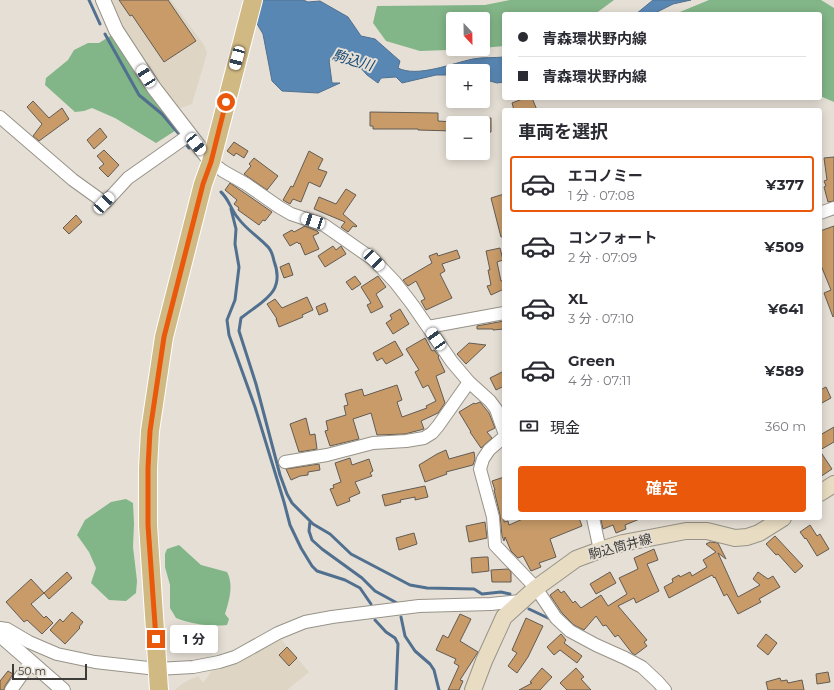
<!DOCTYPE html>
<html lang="ja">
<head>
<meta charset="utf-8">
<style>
  :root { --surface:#fff; --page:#f7f7f7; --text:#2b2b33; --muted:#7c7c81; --line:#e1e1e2; --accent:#ea580c }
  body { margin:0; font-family:Montserrat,"Noto Sans JP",sans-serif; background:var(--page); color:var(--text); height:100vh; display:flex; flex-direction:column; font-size:15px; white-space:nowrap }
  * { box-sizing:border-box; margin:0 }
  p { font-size:13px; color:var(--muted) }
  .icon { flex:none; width:22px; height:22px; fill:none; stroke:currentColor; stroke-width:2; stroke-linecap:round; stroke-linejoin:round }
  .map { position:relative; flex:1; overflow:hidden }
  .panel { position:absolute; left:502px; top:108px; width:320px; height:412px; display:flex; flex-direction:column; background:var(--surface); border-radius:4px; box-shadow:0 2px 10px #0003 }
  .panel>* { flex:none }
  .banner { position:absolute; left:502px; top:12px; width:320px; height:88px; border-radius:4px; box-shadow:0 2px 10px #0003; display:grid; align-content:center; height:88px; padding:0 16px; background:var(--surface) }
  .needle { width:26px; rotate:158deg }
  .tools { position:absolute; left:446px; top:12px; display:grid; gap:8px }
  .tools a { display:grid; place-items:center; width:44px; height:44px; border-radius:4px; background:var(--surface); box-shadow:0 2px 10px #0003; font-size:20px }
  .scale { position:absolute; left:12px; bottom:10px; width:75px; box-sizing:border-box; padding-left:4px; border:2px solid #3e3c38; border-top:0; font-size:11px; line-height:14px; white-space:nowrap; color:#3e3c38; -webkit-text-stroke:3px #e5dfd5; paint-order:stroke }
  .end { position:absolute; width:18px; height:18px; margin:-9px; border:5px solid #ea580c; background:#fff; box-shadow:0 0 0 2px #fff }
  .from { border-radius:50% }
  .bubble { position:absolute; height:28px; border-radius:4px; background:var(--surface); box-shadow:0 2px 10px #0003; font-size:13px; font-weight:700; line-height:28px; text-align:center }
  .car { position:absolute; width:12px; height:24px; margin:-12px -6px; border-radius:5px; box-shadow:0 0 3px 1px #0007; background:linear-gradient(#fff 24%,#345 0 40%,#fff 0 76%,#345 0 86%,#fff 0) }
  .banner b { display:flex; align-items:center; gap:14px; height:38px; font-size:15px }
  .banner b+b { border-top:1px solid var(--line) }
  .banner i { width:10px; height:10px; background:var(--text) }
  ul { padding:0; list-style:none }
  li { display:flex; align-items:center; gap:12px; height:56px; margin:0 8px 6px; padding:0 8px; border:2px solid transparent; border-radius:4px }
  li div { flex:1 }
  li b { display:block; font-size:15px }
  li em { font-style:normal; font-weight:700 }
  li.selected { border-color:var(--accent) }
  li>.icon { width:36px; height:36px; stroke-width:1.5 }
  h2 { padding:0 16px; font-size:18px; line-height:48px }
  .pay { display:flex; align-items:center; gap:10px; height:44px; padding:0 16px; font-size:15px }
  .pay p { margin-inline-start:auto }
  .primary-button { display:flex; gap:8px; margin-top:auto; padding:8px 16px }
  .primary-button a { flex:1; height:46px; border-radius:4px; background:var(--accent); color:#fff; font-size:16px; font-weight:700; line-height:46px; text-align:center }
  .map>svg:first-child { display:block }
  .built { fill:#ded5c4 }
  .forest { fill:#82b587 }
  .water { fill:#5987b4; stroke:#51708f }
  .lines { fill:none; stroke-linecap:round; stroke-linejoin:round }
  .stream { stroke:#51708f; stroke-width:3 }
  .building { fill:#c89b69; stroke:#635c54 }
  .minor-casing { stroke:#989389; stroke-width:14 }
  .tertiary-casing { stroke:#989389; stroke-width:16 }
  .secondary-casing { stroke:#989389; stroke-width:18 }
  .primary-casing { stroke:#fff; stroke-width:20 }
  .minor { stroke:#fff; stroke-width:12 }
  .tertiary { stroke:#fff; stroke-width:14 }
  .secondary { stroke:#e8dcc2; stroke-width:16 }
  .primary { stroke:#d1b984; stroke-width:18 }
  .route { stroke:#ea580c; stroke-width:5 }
  .labels { text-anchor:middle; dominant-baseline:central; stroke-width:4; stroke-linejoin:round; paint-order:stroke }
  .street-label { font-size:13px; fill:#3e3c38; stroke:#e5dfd5 }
  .water-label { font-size:14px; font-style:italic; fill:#104571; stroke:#e5dfd5 }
</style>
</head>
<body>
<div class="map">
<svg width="834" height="690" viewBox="0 0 834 690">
  <rect width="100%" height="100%" fill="#e5dfd5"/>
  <path class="built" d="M109 0H171L204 45 207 53 192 104 178 109 130 42Z
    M279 637 309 672 287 690H175L183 683 198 676 203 683 214 668Z"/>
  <path class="forest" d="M510 0H614L595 14H504V46L483 48V19H453V49H476H474L420 51 386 41 373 23 377 6 485 5Z
    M709 0H821L834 8V102L820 96V14H675Z
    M112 35 178 129 156 143 115 118 92 108 84 111 75 112 45 85 46 78 68 60 74 50 88 43H99Z
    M126 499 133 503 134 524 133 547 137 581 136 593 126 601 109 600 91 583 96 568 89 552 77 535 85 520 111 502Z
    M179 545 201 565 227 572C234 585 229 601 225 614L229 619 227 625C209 627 192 624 176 618L170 608V585L165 567V554L167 549Z"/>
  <path class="water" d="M243 0H303L308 2 320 1 348 17 361 36 375 39 400 61 398 68C417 78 453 63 473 59 483 57 494 58 504 57V82L497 83 483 79V71H453V75H436L402 83 396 77 381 78 378 83 367 75 358 65 343 60H329L332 83H340L318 93 282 91 272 81 263 34Z
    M653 0H691L673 4 653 14H636Z"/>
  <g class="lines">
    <path class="stream" d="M89 0 100 24
      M105 34 139 95 162 114 179 134
      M185 143 189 148
      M221 192C229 199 231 210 238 218 245 228 257 236 266 245 270 248 273 256 274 261 286 293 262 301 241 318L239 331 256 384 280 475 287 494 292 503 313 524 330 534 351 554 410 585 427 588 474 589 482 594 501 592 510 594
      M231 209 236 229 235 244 239 267 235 300 227 320 229 335 255 407 284 502 290 525 301 548 312 566 317 571 345 580 360 588 371 604
      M310 521 309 531 312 540 322 549 362 578 375 591 397 603
      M529 609 548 618
      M401 617 405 636 415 651 430 664 434 670 439 690
      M375 620 386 632 395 638 398 644 396 690"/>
  </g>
  <path class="building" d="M119 0H168L196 41 164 62 132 15 130 16Z
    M525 98H532L537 110H514L512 103Z
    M33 101 49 118 62 108 69 119 39 141 33 136 42 124 27 107Z
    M370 112 438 113V121L453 122V131L418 130V129H373V126H370Z
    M483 118H491V132L483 133Z
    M100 128 107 137 94 149 87 140Z
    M234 142 248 151 244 158 236 153 234 156 227 151Z
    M104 150 119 165 108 177 99 168 104 164 97 156Z
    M309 151 323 159 318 169 327 172 320 187 309 182 301 202 293 199 290 204 283 200 291 186 293 187Z
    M834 157V201L828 202 824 187 826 186 824 181 827 180 824 158Z
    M254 158 278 176 267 190 244 174 251 166 249 164Z
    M230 183 272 212 265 221 263 220 259 225 238 210 239 208 234 204 237 200 225 190Z
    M346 189 356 195 343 214 357 226 356 227 353 226 348 232 341 227 345 222 314 209 319 197 336 204Z
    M504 194V236L501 237 491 198Z
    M76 215 82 222 69 234 63 228Z
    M305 226 317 231 319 233 313 236 319 249 305 255 300 243 299 244 297 242 290 246 283 235 292 230 294 232Z
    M834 226V316L833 317 824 293 831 290 820 263V231Z
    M333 246 336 250 341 246 346 254 325 267 318 256Z
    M500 248 503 260 497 262 501 281 504 280V289L491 295 487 286 491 285 488 270H490L486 251Z
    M457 250 460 258 442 264 445 271 440 274 452 298 426 310 421 301 425 299 416 281 408 286 403 280 432 263 429 256 437 253 438 256Z
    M289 263 293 275 284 278 280 267Z
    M355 276 361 284 352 290 346 282Z
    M378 276 386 287 376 294 383 307 371 313 367 305 371 303 361 287Z
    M307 297 313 310 302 315 303 317 279 327 276 319H277L267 304 275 299 282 308Z
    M325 303 328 311 319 315 316 307Z
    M400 309 409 324 393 334 386 323 392 319 390 315Z
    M504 321V329L493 330V329H477V326Z
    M425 338 432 351 434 350 439 356 438 357 445 372 436 376 445 403 438 413 421 421 424 429 405 434 377 435 371 413 353 419 359 439 330 446 325 431 328 430 326 421 346 415 344 406 348 405 345 394 362 389 364 396 397 385 402 400 397 402 402 417 427 408 426 406 436 401 428 385 423 388 415 372 419 370 406 349Z
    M395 341 403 355 386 364 382 358 377 361 373 353Z
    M469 343 486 345 466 364 457 354Z
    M504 371V386L496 390 490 378Z
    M826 387 831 398 820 404V390Z
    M480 402 489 413 495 428 487 432 492 438 481 448 470 432H471L459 412 474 403 475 404Z
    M306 418 310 435 315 434 317 449 299 452 290 424Z
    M834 427V442L820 450V435Z
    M446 450 449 459 474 452 475 459 473 465 446 472 447 474 425 482 419 465 437 454Z
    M820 451 832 469 820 477Z
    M350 458 352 465 369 459 373 471 370 473 372 476 355 482 360 493 349 498 350 501 337 506 330 489 334 488 333 485 341 482 335 463Z
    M319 464 320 470 308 472V475L300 476 291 480 286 469Z
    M504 477V522L508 521 509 525 525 518H579L582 526 550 539 556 557 539 563 541 567 531 571 523 556 518 558 511 551 505 537 504 541 502 536 500 515 494 490H495L492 481Z
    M425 486 428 497 415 500V497L400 500 401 502 385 506 382 495Z
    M607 518H642L625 525 626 529 616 533 613 525 603 529 601 520Z
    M485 522 487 538 469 542 466 526Z
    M810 525 817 536 820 534 829 549 817 556 806 538 805 539 800 532Z
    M414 533 417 544 399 550 396 538Z
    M775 536 803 566 795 573 778 554 776 555 766 544Z
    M710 542 718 543 726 559 718 553 738 597 760 585 753 579 758 572 768 579 773 576 780 587 759 599 761 602 738 614 727 594 724 596 715 577 714 578 712 575 669 598 664 587 673 582 672 579 679 575 680 577 690 572 692 576 707 567 703 560 716 552 706 544Z
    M654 549 658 560 647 564 659 591 636 603 634 598 618 606 647 640 644 642 647 646 635 655 632 653 618 635 615 637 606 625 603 626 596 616 584 630 574 625 562 613 550 595 558 589 561 593 564 591 573 603 575 601 581 608 601 595 608 606 627 594 619 578 638 569 634 558Z
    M484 557H488L489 571 472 573 471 558Z
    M508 569 511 572V582H492L491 570Z
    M67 572 72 578 49 599 44 593Z
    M610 572 616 583 596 594 590 584Z
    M31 579 44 593 31 604 44 618 46 616 53 623 42 634 27 620 24 622 6 602Z
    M72 612 83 622 79 627 80 628 65 644 50 630 60 619 63 622Z
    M460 614 471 619 460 641 478 652 460 680 463 681 459 690H448L459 666 454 663 456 659 436 650 443 635 448 638Z
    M526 618 543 626 528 657 517 673 508 666 517 653 512 650Z
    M561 634 566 640 564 643 582 656 577 663 560 650 554 655 547 647Z
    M766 634 777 643 768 655 757 646Z
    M287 647 297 658 289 666 279 655Z
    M542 668 552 677 540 690H519L532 683 530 682Z
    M576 668 584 677 581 679 591 690H567L560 683Z
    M8 671 13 674 5 686 4 690H0V681Z
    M828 672 830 682 817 684 816 674Z
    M780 678 781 681 787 680 788 683 802 680 804 690H768L766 682Z"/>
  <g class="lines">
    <g class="minor-casing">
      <path id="minor" d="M0 117 73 180 105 203 128 178 189 135
        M211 162 223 171 246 184 279 207 291 214 324 225 374 260 395 282 412 304 452 362 469 382 490 401 496 409 504 432
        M820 213 834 208
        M428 327 504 313
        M504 437 489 450 483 459 480 469 493 517 495 545 536 588 556 618 570 631 596 645 625 658 642 667 658 682 665 690
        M285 462 327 455 373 443 406 441 424 438 432 433 438 426 469 382
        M593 518 600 550
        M0 628 7 629 29 642 57 654 95 662 157 669 193 667 219 662 235 657 278 633 305 622 332 617 419 606 491 604 520 601
        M11 690 31 662"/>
    </g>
    <g class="tertiary-casing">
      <path id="tertiary" d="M103 0 116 30 154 88 211 162
        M0 635 63 690"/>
    </g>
    <g class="secondary-casing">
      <path id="secondary" d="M820 493 834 484
        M473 690 484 661 504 617 536 588 576 559 600 550 623 543 686 531H707L735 538 747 537 759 533 783 518"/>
    </g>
    <g class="primary-casing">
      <path id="primary" d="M159 690 148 525V468L150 431 164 337 203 184 211 162 253 0"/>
    </g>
    <use href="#minor" class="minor"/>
    <use href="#tertiary" class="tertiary"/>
    <use href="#secondary" class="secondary"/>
    <use href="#primary" class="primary"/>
  </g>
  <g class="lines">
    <path class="route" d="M156 639 148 525V468L150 431 164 337 203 184 211 162 226 102"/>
  </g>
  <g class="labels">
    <g class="street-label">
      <text transform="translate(620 546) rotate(-15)">駒込筒井線</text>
    </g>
    <g class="water-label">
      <text transform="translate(353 60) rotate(16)">駒込川</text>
    </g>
  </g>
</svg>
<div class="tools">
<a><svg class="needle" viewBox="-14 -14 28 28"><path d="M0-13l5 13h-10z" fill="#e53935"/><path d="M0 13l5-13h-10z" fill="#7c7c81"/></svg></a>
<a>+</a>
<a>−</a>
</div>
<div class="scale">50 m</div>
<i class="end from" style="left:226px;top:102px"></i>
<i class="end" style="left:156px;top:639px"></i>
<div class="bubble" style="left:170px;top:625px;width:48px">1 分</div>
<i class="car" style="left:237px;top:58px;rotate:195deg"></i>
<i class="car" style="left:146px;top:76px;rotate:327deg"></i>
<i class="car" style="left:196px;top:144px;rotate:141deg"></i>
<i class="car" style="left:104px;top:203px;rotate:43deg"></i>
<i class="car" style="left:313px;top:221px;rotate:288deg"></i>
<i class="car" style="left:374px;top:260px;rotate:136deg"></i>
<i class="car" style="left:436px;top:339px;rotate:326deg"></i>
<div class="banner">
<b><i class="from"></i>青森環状野内線</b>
<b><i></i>青森環状野内線</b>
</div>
<section class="panel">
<h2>車両を選択</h2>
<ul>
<li class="selected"><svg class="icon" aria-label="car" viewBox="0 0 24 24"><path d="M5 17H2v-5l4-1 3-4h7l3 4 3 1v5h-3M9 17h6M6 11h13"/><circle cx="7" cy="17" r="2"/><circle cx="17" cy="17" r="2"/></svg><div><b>エコノミー</b><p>1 分 · 07:08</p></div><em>¥377</em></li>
<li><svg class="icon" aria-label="car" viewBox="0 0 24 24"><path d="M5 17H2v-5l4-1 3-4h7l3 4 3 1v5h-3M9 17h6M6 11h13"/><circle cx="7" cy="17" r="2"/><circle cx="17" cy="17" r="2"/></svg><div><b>コンフォート</b><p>2 分 · 07:09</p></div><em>¥509</em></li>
<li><svg class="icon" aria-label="car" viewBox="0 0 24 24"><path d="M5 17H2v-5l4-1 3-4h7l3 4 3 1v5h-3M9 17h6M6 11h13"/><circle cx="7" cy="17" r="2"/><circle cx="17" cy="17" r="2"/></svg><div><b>XL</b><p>3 分 · 07:10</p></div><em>¥641</em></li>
<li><svg class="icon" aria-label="car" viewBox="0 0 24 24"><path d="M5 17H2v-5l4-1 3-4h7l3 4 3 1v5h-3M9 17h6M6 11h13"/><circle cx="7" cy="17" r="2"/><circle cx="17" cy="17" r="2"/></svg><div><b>Green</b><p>4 分 · 07:11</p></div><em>¥589</em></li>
</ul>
<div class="pay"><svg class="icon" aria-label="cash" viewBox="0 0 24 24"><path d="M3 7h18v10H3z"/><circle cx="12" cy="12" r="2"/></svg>現金<p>360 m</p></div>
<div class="primary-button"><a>確定</a></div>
</section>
</div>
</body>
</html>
